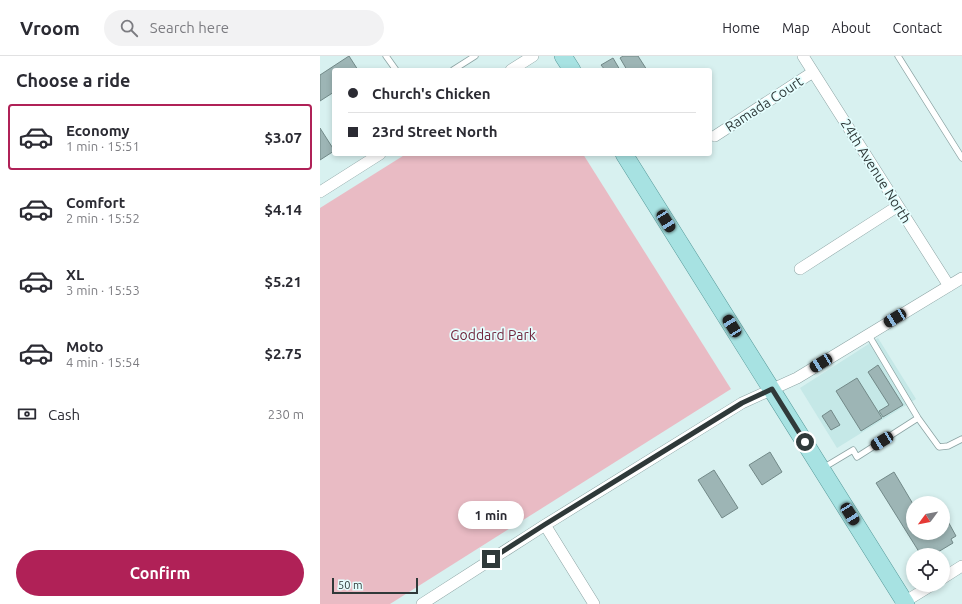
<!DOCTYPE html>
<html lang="en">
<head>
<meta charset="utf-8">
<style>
  :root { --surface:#fff; --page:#f2f2f3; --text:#2b2b33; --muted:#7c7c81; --line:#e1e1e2; --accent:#b02157 }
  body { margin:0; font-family:Ubuntu,sans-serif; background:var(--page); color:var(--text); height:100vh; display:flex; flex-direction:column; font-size:15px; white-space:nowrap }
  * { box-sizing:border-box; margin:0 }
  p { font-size:13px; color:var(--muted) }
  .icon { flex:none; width:22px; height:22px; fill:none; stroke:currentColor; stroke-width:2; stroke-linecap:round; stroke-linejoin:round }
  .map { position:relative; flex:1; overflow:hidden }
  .sheet { display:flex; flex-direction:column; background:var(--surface); width:320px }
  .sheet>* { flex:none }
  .guide { position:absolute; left:12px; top:12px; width:380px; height:88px; border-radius:4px; box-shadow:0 2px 6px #0003; display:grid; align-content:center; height:88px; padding:0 16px; background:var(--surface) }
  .needle { width:26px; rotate:238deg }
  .controls { position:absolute; left:586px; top:440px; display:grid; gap:8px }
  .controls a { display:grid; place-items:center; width:44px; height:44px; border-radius:50%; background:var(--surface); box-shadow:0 2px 6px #0003; font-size:20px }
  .scale { position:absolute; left:12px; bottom:10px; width:86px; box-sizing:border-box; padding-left:4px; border:2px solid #2f3939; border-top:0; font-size:11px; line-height:14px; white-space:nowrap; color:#2f3939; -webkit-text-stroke:3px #e5fefe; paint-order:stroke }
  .end { position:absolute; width:18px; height:18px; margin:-9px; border:5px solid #2f3939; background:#fff; box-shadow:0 0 0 2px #fff }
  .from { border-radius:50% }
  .bubble { position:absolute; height:28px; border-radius:14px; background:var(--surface); box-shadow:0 2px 6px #0003; font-size:13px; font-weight:700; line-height:28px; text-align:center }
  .car { position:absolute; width:12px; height:24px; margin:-12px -6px; border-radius:5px; box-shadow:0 0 3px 1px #0007; background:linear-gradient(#222 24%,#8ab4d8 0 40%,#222 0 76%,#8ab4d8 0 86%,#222 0) }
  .guide b { display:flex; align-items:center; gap:14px; height:38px; font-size:15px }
  .guide b+b { border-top:1px solid var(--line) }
  .guide i { width:10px; height:10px; background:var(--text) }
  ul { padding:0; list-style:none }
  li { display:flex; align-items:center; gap:12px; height:66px; margin:0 8px 6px; padding:0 8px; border:2px solid transparent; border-radius:4px }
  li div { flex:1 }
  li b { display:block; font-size:15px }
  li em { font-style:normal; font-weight:700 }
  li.current { border-color:var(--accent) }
  li>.icon { width:36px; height:36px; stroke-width:1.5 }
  h2 { padding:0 16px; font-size:18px; line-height:48px }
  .pay { display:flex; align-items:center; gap:10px; height:44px; padding:0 16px; font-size:15px }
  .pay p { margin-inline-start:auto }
  .primary-button { display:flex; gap:8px; margin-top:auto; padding:8px 16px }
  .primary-button a { flex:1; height:46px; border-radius:24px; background:var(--accent); color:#fff; font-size:16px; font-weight:700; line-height:46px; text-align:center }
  header { display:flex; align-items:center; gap:24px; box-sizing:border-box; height:56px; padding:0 20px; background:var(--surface); border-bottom:1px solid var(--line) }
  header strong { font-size:19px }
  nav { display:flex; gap:22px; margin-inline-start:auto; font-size:14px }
  .search { width:280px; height:36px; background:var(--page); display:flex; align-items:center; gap:10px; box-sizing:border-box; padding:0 14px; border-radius:22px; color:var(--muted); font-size:15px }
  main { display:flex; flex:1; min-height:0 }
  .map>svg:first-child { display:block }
  .built { fill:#c5e8e7 }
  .green { fill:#e9bbc4 }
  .building { fill:#9db5b5; stroke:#728988 }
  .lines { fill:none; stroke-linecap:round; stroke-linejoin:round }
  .service-casing { stroke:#8ca4a4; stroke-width:7 }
  .minor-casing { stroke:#8ca4a4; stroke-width:12 }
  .primary-casing { stroke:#579a9a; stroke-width:18 }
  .service { stroke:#fff; stroke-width:5.5 }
  .minor { stroke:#fff; stroke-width:11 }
  .primary { stroke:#a7e2e2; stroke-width:17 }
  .route { stroke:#2f3939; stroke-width:5 }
  .labels { text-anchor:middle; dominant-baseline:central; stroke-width:3.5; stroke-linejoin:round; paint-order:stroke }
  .street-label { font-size:14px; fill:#2f3939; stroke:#e5fefe }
  .park-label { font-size:14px; fill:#71273e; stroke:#e5fefe }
</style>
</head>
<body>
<header>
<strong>Vroom</strong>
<div class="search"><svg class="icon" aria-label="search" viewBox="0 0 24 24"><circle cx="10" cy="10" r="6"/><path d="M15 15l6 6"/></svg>Search here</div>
<nav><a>Home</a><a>Map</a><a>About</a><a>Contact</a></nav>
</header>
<main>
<section class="sheet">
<h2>Choose a ride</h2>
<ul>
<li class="current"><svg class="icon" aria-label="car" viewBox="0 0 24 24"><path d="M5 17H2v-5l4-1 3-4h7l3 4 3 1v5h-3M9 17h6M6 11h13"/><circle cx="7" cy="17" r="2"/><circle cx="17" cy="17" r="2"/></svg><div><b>Economy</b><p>1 min · 15:51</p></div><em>$3.07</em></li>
<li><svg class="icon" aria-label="car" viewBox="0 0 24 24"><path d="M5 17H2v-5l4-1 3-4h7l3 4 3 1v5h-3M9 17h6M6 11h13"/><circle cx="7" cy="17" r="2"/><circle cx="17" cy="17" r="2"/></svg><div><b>Comfort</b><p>2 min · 15:52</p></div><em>$4.14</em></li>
<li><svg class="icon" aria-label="car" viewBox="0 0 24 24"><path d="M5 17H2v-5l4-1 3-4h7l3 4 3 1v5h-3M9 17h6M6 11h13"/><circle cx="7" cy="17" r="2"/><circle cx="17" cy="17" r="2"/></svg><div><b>XL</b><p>3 min · 15:53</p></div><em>$5.21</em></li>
<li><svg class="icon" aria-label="car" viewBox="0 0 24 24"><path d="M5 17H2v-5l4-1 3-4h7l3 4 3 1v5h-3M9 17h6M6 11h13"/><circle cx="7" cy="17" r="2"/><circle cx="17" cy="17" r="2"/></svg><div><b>Moto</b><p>4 min · 15:54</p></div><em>$2.75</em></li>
</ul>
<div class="pay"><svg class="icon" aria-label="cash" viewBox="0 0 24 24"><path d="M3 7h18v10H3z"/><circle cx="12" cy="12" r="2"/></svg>Cash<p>230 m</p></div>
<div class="primary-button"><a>Confirm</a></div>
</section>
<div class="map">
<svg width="642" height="548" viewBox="0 0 642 548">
  <rect width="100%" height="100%" fill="#d8f1f0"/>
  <path class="built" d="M558 282 596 343 517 392 480 332Z"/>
  <path class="green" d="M86 98H263L411 333 70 548H0V152Z"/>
  <path class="building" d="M29 0 38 14H14V36L0 45V19Z
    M303 0H318L327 14H307L300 2Z
    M293 2 300 14H285L281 9Z
    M0 72 14 94V95L0 104Z
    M558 309 583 349 563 361 559 355 569 349 548 316Z
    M537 322 562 362 541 375 516 335Z
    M511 354 520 369 511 374 502 360Z
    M450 396 462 416 442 429 429 409Z
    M394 414 418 452 402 462 378 424Z
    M574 416 593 448V477H623V461L625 460 636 480 631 483 633 487 613 499H601L556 427Z"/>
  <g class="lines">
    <g class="service-casing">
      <path id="service" d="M66 0 76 14
        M578 0 642 102
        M133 14 155 0
        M548 278 598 362 619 391 628 390 642 383
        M503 412 533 394 537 401 598 362"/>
    </g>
    <g class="minor-casing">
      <path id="minor" d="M483 0 629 230
        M191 14 213 0
        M395 80 493 16
        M0 136 60 98
        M480 213 578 150
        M225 469 274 548
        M623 522 642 510
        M102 548 225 469 422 347 477 322 642 222
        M581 548 612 529"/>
    </g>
    <g class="primary-casing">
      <path id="primary" d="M243 0 252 14
        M304 98 586 548"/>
    </g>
    <use href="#service" class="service"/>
    <use href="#minor" class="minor"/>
    <use href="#primary" class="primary"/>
  </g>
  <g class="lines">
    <path class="route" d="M171 503 224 469 422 347 452 333 485 386"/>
  </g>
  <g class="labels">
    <g class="street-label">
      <text transform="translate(444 48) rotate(-33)">Ramada Court</text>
      <text transform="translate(556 115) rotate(58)">24th Avenue North</text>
    </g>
    <g class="park-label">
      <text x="173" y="279">Goddard Park</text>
    </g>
  </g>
</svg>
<div class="controls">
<a><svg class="needle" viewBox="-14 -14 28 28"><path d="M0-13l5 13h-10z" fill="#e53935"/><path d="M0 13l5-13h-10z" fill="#7c7c81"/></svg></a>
<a><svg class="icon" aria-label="locate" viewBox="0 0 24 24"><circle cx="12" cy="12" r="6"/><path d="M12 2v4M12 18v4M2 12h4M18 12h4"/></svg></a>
</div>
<div class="scale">50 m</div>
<i class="end from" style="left:485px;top:386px"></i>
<i class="end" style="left:171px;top:503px"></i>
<div class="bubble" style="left:138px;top:445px;width:66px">1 min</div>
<i class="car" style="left:346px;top:165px;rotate:148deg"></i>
<i class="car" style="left:575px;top:262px;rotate:239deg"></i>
<i class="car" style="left:412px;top:270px;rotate:328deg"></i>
<i class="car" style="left:501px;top:307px;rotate:239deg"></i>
<i class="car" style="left:562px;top:385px;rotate:238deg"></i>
<i class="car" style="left:530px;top:458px;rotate:148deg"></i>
<div class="guide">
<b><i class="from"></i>Church's Chicken</b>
<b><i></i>23rd Street North</b>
</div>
</div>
</main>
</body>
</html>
